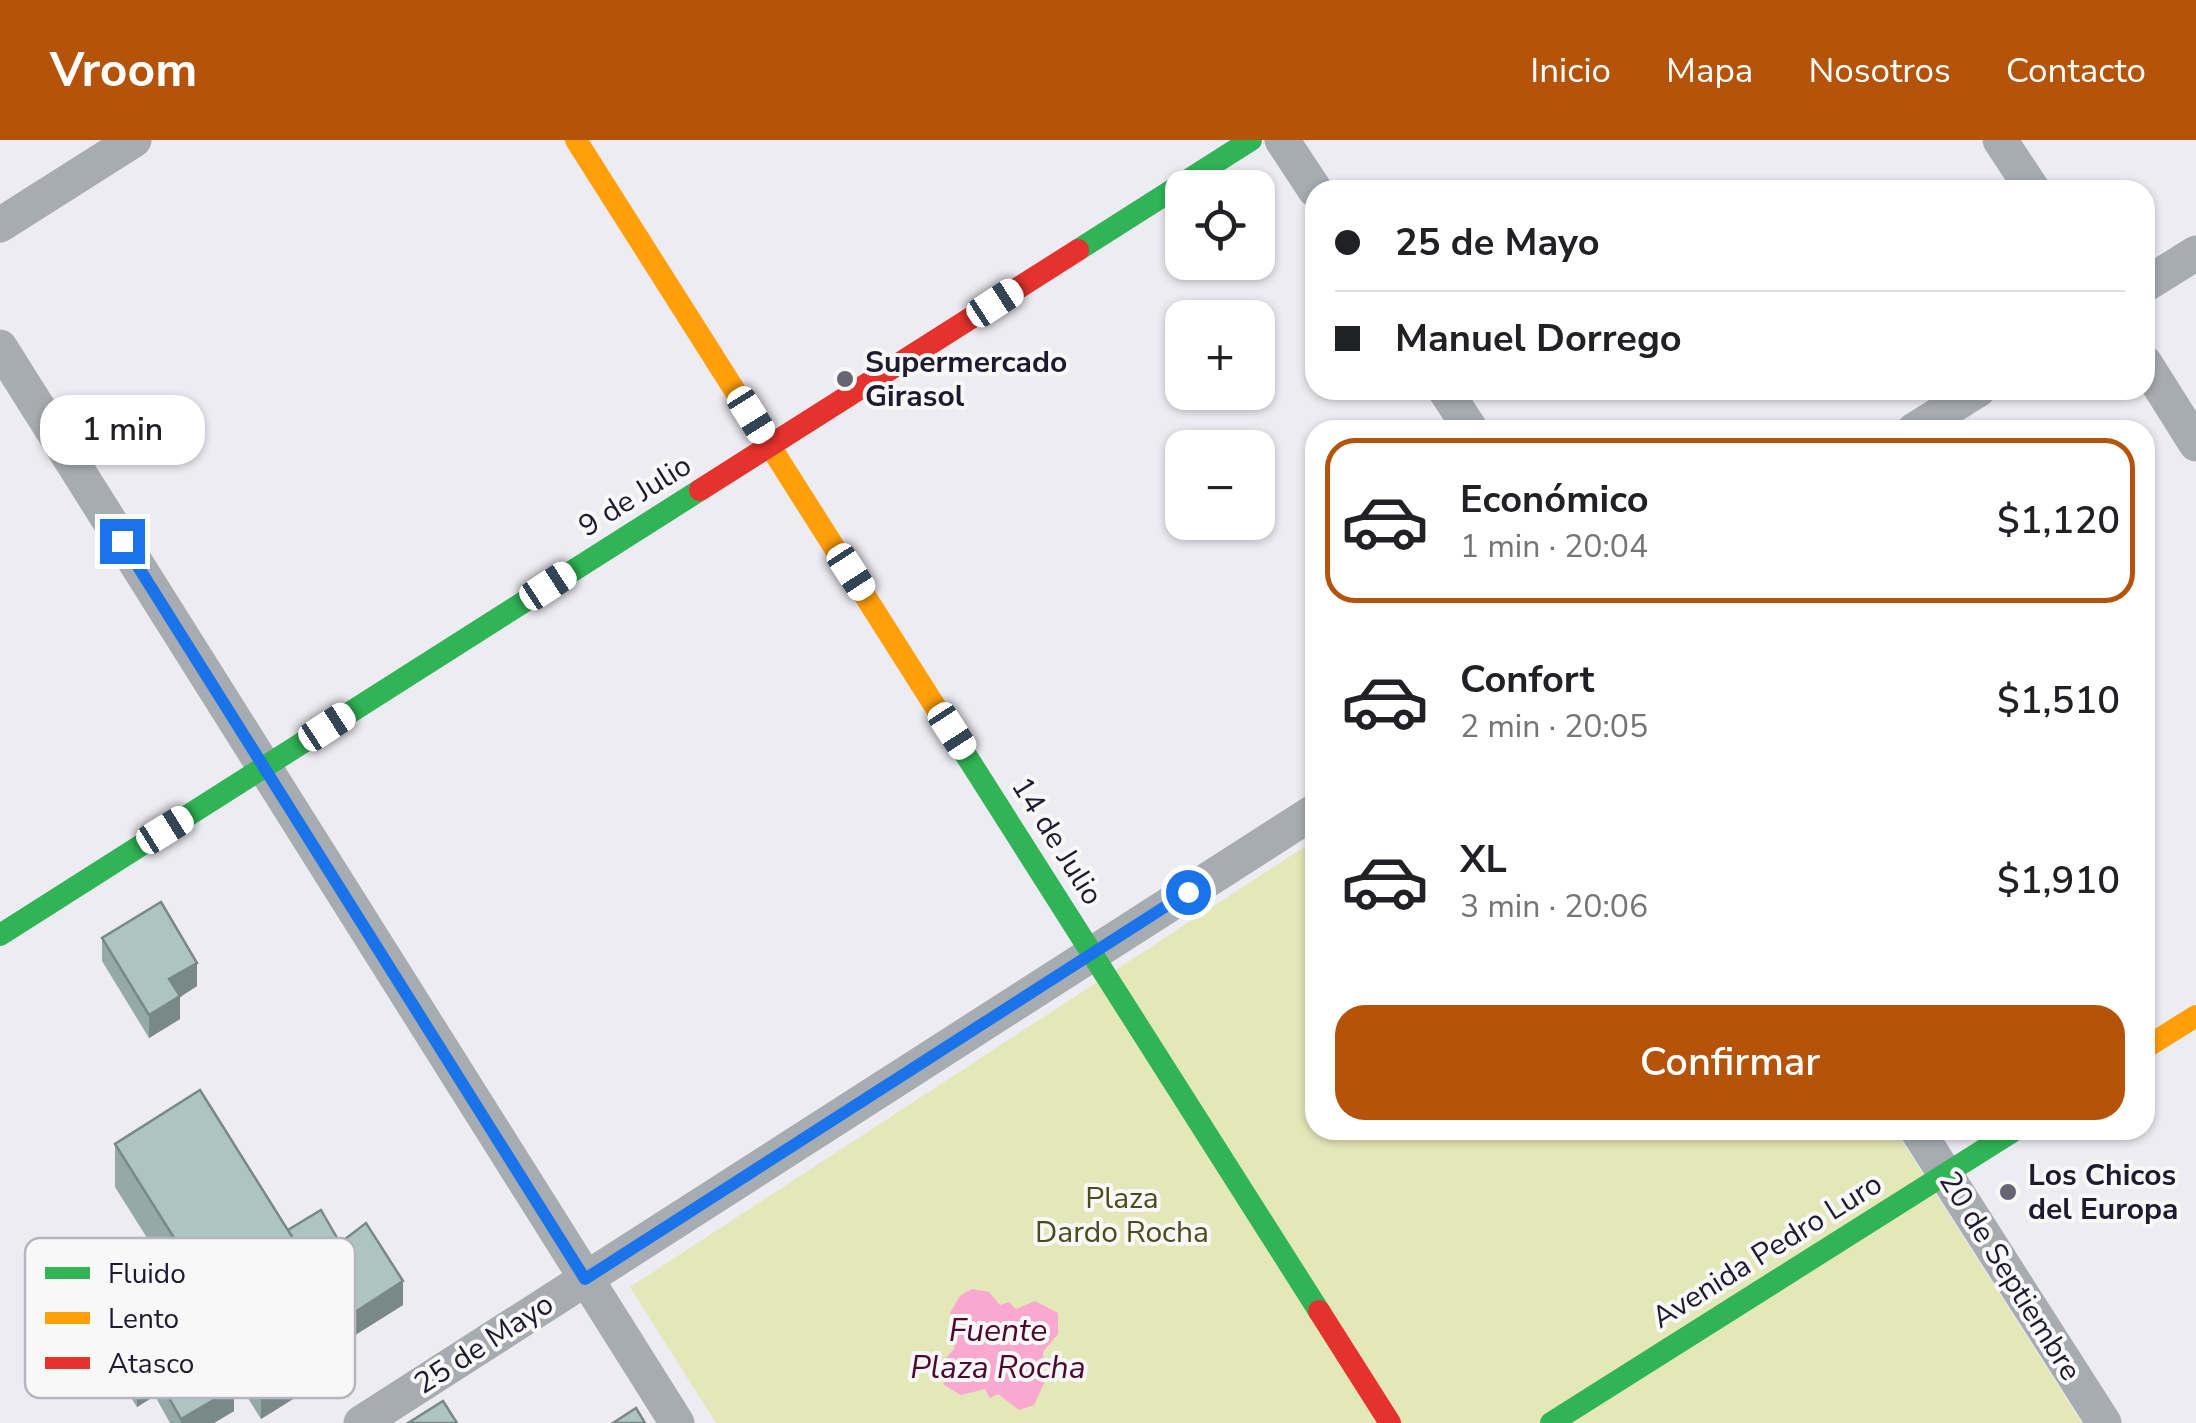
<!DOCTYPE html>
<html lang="es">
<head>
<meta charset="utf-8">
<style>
  :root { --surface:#fff; --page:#f2f2f2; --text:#202124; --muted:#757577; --line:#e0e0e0; --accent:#b45309 }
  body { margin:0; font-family:"Nunito Sans",sans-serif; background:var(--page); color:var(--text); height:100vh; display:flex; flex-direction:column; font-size:38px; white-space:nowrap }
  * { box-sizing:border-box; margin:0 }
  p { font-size:32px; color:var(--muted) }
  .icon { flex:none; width:55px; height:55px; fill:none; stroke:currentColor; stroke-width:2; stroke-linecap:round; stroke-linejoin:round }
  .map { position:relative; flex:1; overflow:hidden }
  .panel { position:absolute; left:1305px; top:280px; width:850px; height:720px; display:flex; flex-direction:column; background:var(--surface); border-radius:30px; box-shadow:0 2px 8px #0004 }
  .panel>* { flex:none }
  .hud { position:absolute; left:1305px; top:40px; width:850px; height:220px; border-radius:30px; box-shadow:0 2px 8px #0004; display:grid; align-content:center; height:220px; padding:0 30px; background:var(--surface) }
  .tools { position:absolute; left:1165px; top:30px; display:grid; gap:20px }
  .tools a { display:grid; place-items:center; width:110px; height:110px; border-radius:20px; background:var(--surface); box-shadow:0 2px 8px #0004; font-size:50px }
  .end { position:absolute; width:45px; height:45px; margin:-22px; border:12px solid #1a73e8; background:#fff; box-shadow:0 0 0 5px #fff }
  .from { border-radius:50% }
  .bubble { position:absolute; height:70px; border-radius:30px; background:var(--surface); box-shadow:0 2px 8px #0004; font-size:32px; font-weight:600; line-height:70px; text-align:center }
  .car { position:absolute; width:30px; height:60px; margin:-30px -15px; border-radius:12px; box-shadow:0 0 8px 2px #0007; background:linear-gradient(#fff 24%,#345 0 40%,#fff 0 76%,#345 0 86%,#fff 0) }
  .hud b { display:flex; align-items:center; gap:35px; height:95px; font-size:38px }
  .hud b+b { border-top:2px solid var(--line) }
  .hud i { width:25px; height:25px; background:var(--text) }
  ul { padding:18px 0 0; list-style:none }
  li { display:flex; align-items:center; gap:30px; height:165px; margin:0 20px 15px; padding:0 10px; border:5px solid transparent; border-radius:30px }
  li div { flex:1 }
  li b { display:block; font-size:38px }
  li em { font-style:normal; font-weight:600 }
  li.selected { border-color:var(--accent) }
  li>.icon { width:90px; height:90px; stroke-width:1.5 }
  .button { display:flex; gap:20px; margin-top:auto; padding:20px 30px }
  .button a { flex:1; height:115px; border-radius:30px; background:var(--accent); color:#fff; font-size:40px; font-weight:600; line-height:115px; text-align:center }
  header { display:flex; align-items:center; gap:60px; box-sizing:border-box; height:140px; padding:0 50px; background:var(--accent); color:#fff }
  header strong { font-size:48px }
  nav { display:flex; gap:55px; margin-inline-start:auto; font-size:35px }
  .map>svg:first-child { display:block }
  .green { fill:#e4e7b8 }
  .water { fill:#f9a9d0 }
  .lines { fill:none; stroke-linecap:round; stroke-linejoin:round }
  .street { stroke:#a6acb1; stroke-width:35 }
  .fast { stroke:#30b455; stroke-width:22 }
  .slow { stroke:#ff9f0a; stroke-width:22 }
  .jam { stroke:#e5322d; stroke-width:22 }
  .wall { fill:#95a9a5 }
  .shaded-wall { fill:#798986 }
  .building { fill:#adc4c0; stroke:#798986; stroke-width:2.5 }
  .route { stroke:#1a73e8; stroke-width:12 }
  .poi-dot { fill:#676474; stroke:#f8f8f8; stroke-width:4 }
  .labels { text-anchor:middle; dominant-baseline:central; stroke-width:8; stroke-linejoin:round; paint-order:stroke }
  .poi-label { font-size:30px; font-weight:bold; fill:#1f1a30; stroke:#f8f8f8; text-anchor:start }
  .street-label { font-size:30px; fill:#1f1a30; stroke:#f8f8f8 }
  .park-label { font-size:30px; fill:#4a4c19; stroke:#f8f8f8 }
  .water-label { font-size:32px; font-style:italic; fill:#4e072f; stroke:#f8f8f8 }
  .key { fill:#f8f8f8; stroke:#b7b5bc; stroke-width:2.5 }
  .key-label { font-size:28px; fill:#1f1a30 }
</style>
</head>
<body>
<header>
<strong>Vroom</strong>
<nav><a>Inicio</a><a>Mapa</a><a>Nosotros</a><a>Contacto</a></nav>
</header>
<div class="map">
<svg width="2196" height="1283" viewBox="0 0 2196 1283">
  <rect width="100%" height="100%" fill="#edecf2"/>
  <path class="green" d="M1315 700V990H1895L2082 1283H716L630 1147Z"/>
  <path class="water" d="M972 1149 989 1152 1000 1165 1009 1162 1016 1169 1035 1161 1058 1173V1194L1043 1212 1044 1223 1038 1227 1045 1241 1034 1265 1019 1270 998 1254 990 1258 985 1249 961 1255 944 1245 940 1225 955 1208 951 1199 957 1192 950 1173 960 1156Z"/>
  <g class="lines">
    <path class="street" d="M1282 0 1315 50
      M2000 0 2033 50
      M0 85 134 0
      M2145 145 2196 113
      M0 207 677 1283
      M2145 223 2196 304
      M1445 250 1471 290
      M1914 290 1978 250
      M1917 990 2104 1283
      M361 1283 1315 671"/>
    <path class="fast" d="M1078 110 1251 0
      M950 590 1319 1171
      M0 795 700 350
      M1551 1283 2015 990"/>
    <path class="slow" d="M576 0 950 590
      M2145 908 2196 876"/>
    <path class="jam" d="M700 350 1078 110
      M1319 1171 1390 1283"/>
  </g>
  <path class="wall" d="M102 798 197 846 180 857V879L149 898 102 821Z
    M115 1004 288 1090 340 1103 403 1165 352 1197 346 1189V1226L261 1279 115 1047Z
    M109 1211 145 1226V1215L234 1271 214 1283H170L155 1256 137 1267 109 1223Z"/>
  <path class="shaded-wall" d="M197 823V846L180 857V879L149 898V875L169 839Z
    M324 1132V1156L309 1142Z
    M403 1141V1165L352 1197V1174Z
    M346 1183V1226L261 1279V1236Z
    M156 1243V1255L137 1267V1255Z
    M234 1248V1271L214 1283H181V1279Z"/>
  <path class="building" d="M161 762 197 823 169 839 180 856 149 875 102 798Z
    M200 950 346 1183 261 1236 115 1004Z
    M321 1070 340 1103 366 1083 403 1141 352 1174 324 1132 317 1137 288 1090Z
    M200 1186 234 1248 181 1279 145 1215Z
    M443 1261 457 1283H408Z
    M636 1268 645 1283H613Z"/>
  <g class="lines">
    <path class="route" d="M122 401 585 1139 1188 752"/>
  </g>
  <g class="poi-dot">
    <circle cx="845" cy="239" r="10"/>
    <circle cx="2008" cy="1052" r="10"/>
  </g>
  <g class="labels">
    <g class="poi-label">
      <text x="865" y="222">Supermercado<tspan x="865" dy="34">Girasol</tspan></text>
      <text x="2028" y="1035">Los Chicos<tspan x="2028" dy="34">del Europa</tspan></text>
    </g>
    <g class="street-label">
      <text transform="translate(635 356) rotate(-32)">9 de Julio</text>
      <text transform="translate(1057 701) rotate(58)">14 de Julio</text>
      <text transform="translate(1767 1111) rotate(-32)">Avenida Pedro Luro</text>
      <text transform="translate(2010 1136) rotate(58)">20 de Septiembre</text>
      <text transform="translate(484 1204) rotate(-33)">25 de Mayo</text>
    </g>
    <g class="park-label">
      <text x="1122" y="1058">Plaza<tspan x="1122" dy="34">Dardo Rocha</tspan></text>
    </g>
    <g class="water-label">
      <text x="998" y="1190">Fuente<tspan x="998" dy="37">Plaza Rocha</tspan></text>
    </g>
  </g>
  <rect x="25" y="1098" width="330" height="160" rx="15" class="key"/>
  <rect x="45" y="1127" width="45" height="12" fill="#30b455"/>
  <rect x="45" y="1172" width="45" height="12" fill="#ff9f0a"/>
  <rect x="45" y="1217" width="45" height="12" fill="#e5322d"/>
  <g class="key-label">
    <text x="108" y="1143">Fluido</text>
    <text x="108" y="1188">Lento</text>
    <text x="108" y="1233">Atasco</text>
  </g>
</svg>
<div class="tools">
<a><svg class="icon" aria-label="locate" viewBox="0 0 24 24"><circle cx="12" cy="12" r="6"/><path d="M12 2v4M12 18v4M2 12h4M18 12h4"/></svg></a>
<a>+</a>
<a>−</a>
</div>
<i class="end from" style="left:1188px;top:752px"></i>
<i class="end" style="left:122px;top:401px"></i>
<div class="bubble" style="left:40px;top:255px;width:165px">1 min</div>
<i class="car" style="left:995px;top:163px;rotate:57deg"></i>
<i class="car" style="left:751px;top:275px;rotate:148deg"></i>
<i class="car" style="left:851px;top:432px;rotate:147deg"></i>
<i class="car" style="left:548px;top:446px;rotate:57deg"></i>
<i class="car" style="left:327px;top:587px;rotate:57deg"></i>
<i class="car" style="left:952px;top:591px;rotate:147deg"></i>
<i class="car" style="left:165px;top:690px;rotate:58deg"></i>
<div class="hud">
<b><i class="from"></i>25 de Mayo</b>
<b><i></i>Manuel Dorrego</b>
</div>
<section class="panel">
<ul>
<li class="selected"><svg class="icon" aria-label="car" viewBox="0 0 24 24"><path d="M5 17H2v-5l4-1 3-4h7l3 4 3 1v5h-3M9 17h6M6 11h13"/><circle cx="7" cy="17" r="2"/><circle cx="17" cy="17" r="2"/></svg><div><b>Económico</b><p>1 min · 20:04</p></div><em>$1,120</em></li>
<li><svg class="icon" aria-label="car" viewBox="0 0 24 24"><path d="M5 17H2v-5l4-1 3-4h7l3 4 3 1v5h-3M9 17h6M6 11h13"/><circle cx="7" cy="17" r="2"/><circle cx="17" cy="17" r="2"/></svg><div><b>Confort</b><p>2 min · 20:05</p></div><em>$1,510</em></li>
<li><svg class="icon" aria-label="car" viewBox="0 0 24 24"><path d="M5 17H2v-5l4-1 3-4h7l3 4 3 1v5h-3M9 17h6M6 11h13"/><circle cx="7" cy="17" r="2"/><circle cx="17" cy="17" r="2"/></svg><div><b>XL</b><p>3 min · 20:06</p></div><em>$1,910</em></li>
</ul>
<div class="button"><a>Confirmar</a></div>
</section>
</div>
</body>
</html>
